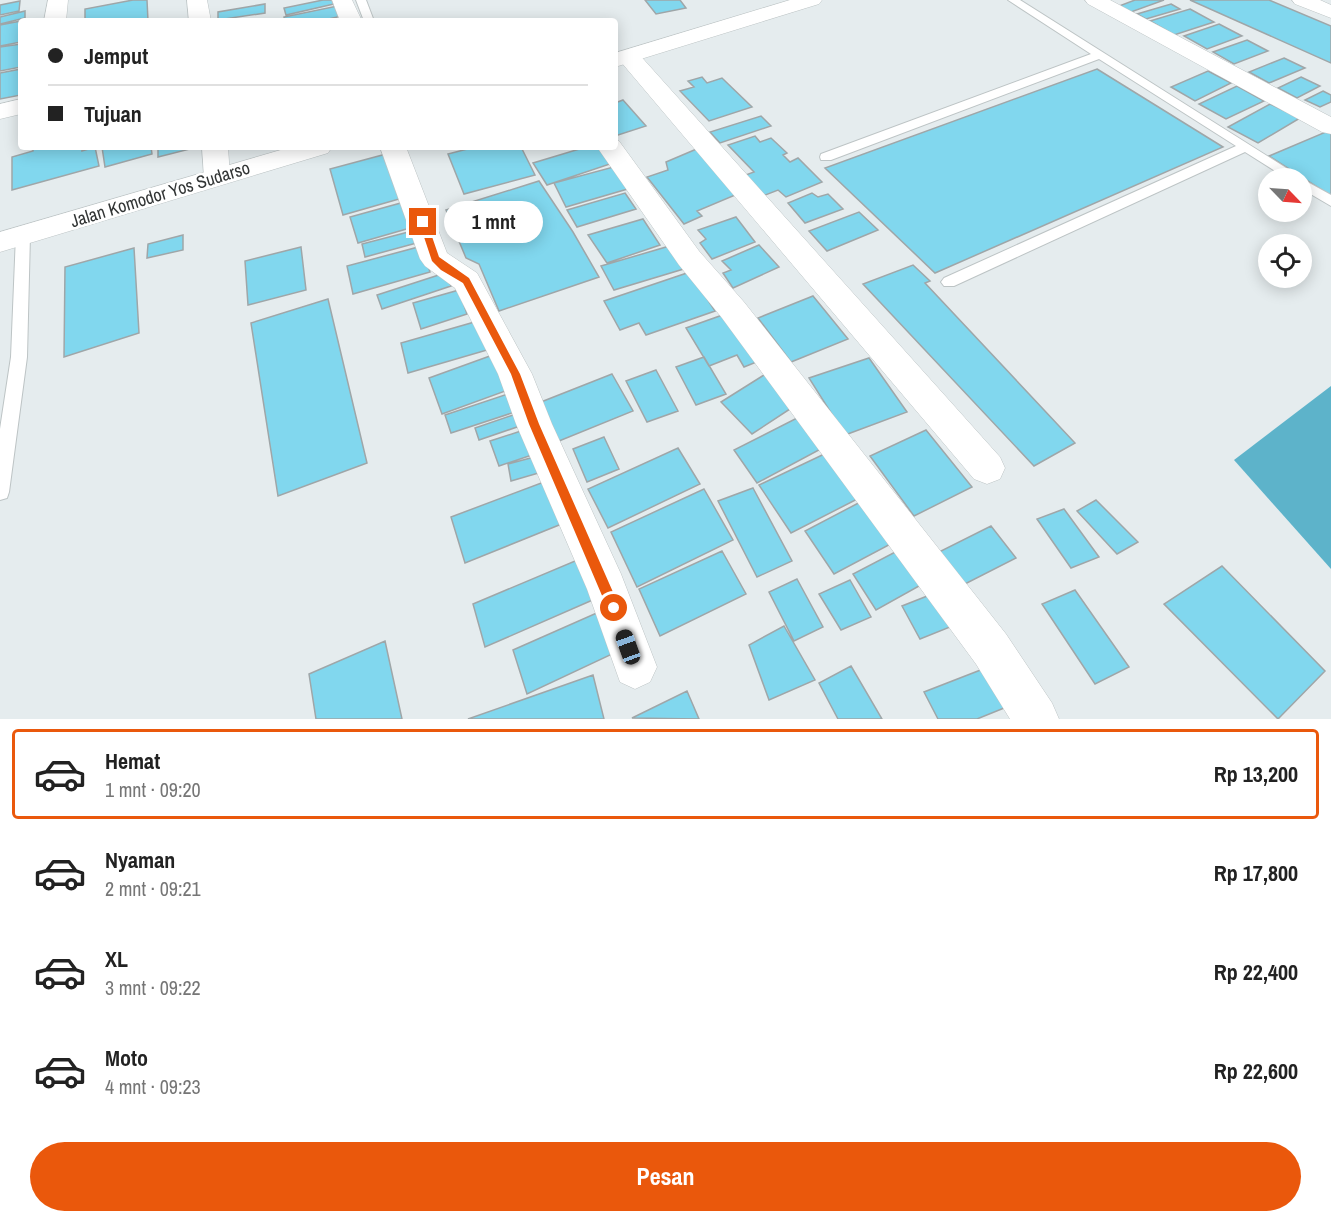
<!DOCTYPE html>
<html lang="id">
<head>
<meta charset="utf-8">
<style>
  :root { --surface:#fff; --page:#f6f6f6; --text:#222; --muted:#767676; --line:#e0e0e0; --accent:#ea580c }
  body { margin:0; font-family:"Archivo Narrow",sans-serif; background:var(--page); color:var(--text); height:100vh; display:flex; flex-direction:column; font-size:22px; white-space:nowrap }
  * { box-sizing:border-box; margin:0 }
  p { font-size:20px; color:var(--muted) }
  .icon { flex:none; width:33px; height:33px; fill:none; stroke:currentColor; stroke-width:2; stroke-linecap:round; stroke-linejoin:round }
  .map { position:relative; height:719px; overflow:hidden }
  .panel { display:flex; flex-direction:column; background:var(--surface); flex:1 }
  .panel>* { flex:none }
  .guide { position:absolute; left:18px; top:18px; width:600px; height:132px; border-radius:6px; box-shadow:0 3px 15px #0003; display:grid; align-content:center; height:132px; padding:0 30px; background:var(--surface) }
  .needle { width:39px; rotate:115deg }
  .tools { position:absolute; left:1258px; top:168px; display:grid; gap:12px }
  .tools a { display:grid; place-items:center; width:54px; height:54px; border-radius:50%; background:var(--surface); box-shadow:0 3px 15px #0003; font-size:30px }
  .end { position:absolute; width:27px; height:27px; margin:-14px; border:8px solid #ea580c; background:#fff; box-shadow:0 0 0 3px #fff }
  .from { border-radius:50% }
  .bubble { position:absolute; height:42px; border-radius:21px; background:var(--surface); box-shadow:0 3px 15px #0003; font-size:20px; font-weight:700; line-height:42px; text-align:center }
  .car { position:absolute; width:18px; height:36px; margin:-18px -9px; border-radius:8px; box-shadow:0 0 4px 2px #0007; background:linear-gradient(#222 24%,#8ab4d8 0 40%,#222 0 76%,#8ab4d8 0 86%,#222 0) }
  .guide b { display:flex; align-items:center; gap:21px; height:57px; font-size:22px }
  .guide b+b { border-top:2px solid var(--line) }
  .guide i { width:15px; height:15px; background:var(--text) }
  ul { padding:10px 0 0; list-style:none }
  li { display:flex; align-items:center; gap:18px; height:90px; margin:0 12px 9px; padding:0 18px; border:3px solid transparent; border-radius:6px }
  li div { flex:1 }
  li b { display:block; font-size:22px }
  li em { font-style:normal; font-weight:700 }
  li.active { border-color:var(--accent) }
  li>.icon { width:54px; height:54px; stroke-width:1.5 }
  .cta { display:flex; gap:12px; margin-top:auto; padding:12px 30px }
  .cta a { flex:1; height:69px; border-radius:36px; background:var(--accent); color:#fff; font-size:24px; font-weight:700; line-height:69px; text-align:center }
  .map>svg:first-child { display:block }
  .water { fill:#5db3ca }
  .building { fill:#81d7ee; stroke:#9fa6a8; stroke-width:1.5 }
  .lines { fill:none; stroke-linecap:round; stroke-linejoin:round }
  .service-casing { stroke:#bdc4c5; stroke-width:2 }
  .minor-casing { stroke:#bdc4c5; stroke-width:1 }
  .tertiary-casing { stroke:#bdc4c5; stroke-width:1 }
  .service { fill:#fff; fill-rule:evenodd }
  .minor { fill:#fff; fill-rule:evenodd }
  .tertiary { fill:#fff; fill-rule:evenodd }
  .route { fill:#ea580c }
  .labels { text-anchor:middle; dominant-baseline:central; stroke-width:5; stroke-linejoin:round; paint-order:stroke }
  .street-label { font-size:18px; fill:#323535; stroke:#fff }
</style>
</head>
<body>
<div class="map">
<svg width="1331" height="719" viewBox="0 0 1331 719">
  <rect width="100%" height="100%" fill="#e5ecee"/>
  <path class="water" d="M1331 386V569L1234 460Z"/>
  <path class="building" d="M133 0H147L148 21H85V9Z
    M323 0H332L334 4 286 15 284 8Z
    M645 0H680L686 8 656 14Z
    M1135 0H1164L1131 12 1119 6Z
    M1190 0H1269L1331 26V63Z
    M20 1 19 11 0 15V5Z
    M265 4V13L218 20V12Z
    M1171 4 1180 9 1146 19 1137 14Z
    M342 5 346 15 320 21H285L284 17Z
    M1190 9 1214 22 1174 35 1150 21Z
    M25 11V18L0 24V17Z
    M21 21V42L0 46V25Z
    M1219 24 1242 36 1207 49 1184 36Z
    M1247 40 1268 51 1234 64 1213 52Z
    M21 44V67L0 71V47Z
    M1284 58 1305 68 1269 83 1249 72Z
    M21 69V95L0 99V73Z
    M1097 69 1223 147 935 273 825 168Z
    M1208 71 1231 83 1195 101 1171 87Z
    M702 77 707 83 722 78 752 107 709 121 680 91 694 87 688 81Z
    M1301 77 1320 86 1297 98 1278 88Z
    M1237 86 1264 101 1226 119 1199 104Z
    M1323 91 1331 95V102L1320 107 1305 100Z
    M623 100 646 126 615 136V103Z
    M1270 104 1300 118 1258 143 1228 127Z
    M761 116 771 126 720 143 710 132Z
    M1328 131 1331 133V196L1269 156Z
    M755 136 760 142 771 138 787 153 783 155 790 162 798 158 822 182 786 197 778 190 760 197 743 176 754 172 728 145Z
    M33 147H82V151L95 147 99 166 12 190V157L33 151Z
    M102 147H151L152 154 105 167Z
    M158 147H190V149L158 157Z
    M475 147H521L535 175 464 194 448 154Z
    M586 147H608L619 161 547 185 533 163Z
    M699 148 740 193 697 211 702 216 684 224 647 177 668 170 666 162Z
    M390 153 406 197 343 215 330 169Z
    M617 166 631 188 566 207 554 183Z
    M539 181 573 232 599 277 499 311 479 264 466 258 446 210Z
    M625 193 636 209 577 227 567 210Z
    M812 193 818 197 828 194 843 209 805 223 788 203Z
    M408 201 417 226 358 243 350 217Z
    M859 212 878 230 827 251 809 231Z
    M736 217 755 242 712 259 700 243 706 239 698 230Z
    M643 219 660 245 607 263 588 235Z
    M420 229 424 241 365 257 362 244Z
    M183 235V250L147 258 148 244Z
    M673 245 687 268 614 290 601 266Z
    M759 245 779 267 733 288 723 273 731 270 722 261Z
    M422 246 430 272 353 294 347 266Z
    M301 247 306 290 248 305 245 261Z
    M134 248 139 333 64 357 65 267Z
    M913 265 930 281 925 283 1075 443 1034 466 863 284Z
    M690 272 715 311 646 335 639 323 620 330 604 301Z
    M445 273 451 286 382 309 377 295Z
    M459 290 467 314 421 329 413 303Z
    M813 296 848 339 791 362 758 318Z
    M328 299 367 463 278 496 251 323Z
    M731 312 764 359 744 367 737 355 709 366 686 328Z
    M478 321 487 350 408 373 401 343Z
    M501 352 516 387 442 414 429 378Z
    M704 357 726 394 696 405 676 367Z
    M869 358 907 412 845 435 809 378Z
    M656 370 678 411 647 422 626 381Z
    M612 374 633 411 559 441 541 402Z
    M764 375 775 383 796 405 752 434 721 402Z
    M517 391 524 409 451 433 445 415Z
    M516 414 520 426 479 440 475 428Z
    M805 414 830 444 757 483 734 450Z
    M524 430 532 455 499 466 490 441Z
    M926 430 972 487 914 516 870 456Z
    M604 437 619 469 587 482 573 449Z
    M678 448 700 484 608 528 588 489Z
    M837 448 871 492 791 533 759 485Z
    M538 456 542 472 511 481 508 464Z
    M552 479 569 521 465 563 451 517Z
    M753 488 792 561 757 577 718 501Z
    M704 489 733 540 637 587 611 532Z
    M868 498 900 539 834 574 805 531Z
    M1096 500 1138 542 1117 554 1077 511Z
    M1064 509 1099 557 1071 568 1037 519Z
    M991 526 1016 558 959 587 935 554Z
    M903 548 928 581 876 610 853 574Z
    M722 551 746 594 660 636 639 589Z
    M587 556 604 595 485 647 473 604Z
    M1222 566 1325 671 1278 719 1164 604Z
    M797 579 823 627 794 641 769 592Z
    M850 580 871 617 841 630 819 594Z
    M1075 590 1129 667 1095 684 1042 604Z
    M940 591 960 623 920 639 902 606Z
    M608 608 625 648 527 694 513 650Z
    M784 626 815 680 769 700 749 645Z
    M385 641 402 719H316L309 674Z
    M996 664 1019 702 977 719H938L924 692Z
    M851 666 882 719H838L819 683Z
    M593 675 604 719H468Z
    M687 691 699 719 632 718Z"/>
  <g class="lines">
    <g class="service-casing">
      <path id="service" d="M356 0H366L374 21H364Z
        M1008 0H1020L1302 178H1286L1245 152 954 286H944L941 282 944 278 1236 146 1099 59 831 160H821L820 157 821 154 1091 54Z
        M1302 179 1331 195V206L1302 189Z
        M23 230 30 235 27 357 9 492 7 498 0 500V429L11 357 16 235Z"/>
    </g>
    <g class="minor-casing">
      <path id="minor" d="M48 0H68L66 21H44Z
        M187 0H207L211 21H189Z
        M332 0H352L362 21H340Z
        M1085 0H1110L1331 117V134L1322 132 1088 4Z
        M1292 0H1320L1331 5V18L1295 4Z
        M629 50 637 52 1000 457 1005 468 1000 479 987 484 974 479 621 62 618 57 621 52Z
        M21 99V114L0 119V104Z
        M615 140 619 141 699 251 744 302 1006 634 1052 703 1059 719H1010L976 664 722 318 679 265 597 147H615Z
        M202 147H228L230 177 226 183 217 186 208 183 204 177Z
        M380 147H406L447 253 477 273 532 374 552 424 621 574 657 667 650 682 635 689 620 682 587 589 516 424 498 374 455 288 425 266 420 259Z"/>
    </g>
    <g class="tertiary-casing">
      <path id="tertiary" d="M790 0H822L819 4 615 67V53Z
        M291 147H332L328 153 0 252V232Z"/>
    </g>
    <use href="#service" class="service"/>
    <use href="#minor" class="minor"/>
    <use href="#tertiary" class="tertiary"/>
  </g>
  <path class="route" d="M423 219 427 222 439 257 469 278 520 374 539 424 620 608 618 612H609L529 424 511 374 463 283 441 270 432 261 419 222Z"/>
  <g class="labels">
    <g class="street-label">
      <text transform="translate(160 194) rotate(-17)">Jalan Komodor Yos Sudarso</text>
    </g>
  </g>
</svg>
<div class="tools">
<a><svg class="needle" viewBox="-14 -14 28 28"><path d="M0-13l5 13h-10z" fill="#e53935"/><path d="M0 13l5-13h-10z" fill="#767676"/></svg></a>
<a><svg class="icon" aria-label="locate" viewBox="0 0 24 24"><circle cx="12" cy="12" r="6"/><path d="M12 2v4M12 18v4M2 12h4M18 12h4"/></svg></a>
</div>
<i class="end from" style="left:614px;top:608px"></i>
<i class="end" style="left:423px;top:222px"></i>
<div class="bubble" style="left:444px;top:201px;width:99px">1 mnt</div>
<i class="car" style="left:628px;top:647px;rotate:340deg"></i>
<div class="guide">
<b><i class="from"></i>Jemput</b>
<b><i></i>Tujuan</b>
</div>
</div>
<section class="panel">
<ul>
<li class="active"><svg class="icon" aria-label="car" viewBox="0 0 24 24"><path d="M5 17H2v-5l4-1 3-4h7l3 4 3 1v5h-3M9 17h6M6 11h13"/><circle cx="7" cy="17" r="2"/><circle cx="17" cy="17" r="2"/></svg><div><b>Hemat</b><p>1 mnt · 09:20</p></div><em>Rp 13,200</em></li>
<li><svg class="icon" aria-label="car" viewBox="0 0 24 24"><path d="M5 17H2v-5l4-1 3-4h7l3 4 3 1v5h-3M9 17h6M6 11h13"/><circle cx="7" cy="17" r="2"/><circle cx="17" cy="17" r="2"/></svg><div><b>Nyaman</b><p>2 mnt · 09:21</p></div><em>Rp 17,800</em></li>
<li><svg class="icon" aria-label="car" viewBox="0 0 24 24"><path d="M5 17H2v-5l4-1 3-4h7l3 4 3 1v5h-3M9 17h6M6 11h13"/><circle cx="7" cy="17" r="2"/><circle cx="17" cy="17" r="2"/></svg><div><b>XL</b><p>3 mnt · 09:22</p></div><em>Rp 22,400</em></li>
<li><svg class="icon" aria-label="car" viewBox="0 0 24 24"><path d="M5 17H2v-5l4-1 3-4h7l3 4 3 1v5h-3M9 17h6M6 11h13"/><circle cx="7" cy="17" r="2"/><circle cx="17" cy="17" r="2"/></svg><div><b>Moto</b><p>4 mnt · 09:23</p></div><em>Rp 22,600</em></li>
</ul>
<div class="cta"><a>Pesan</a></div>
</section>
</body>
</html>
